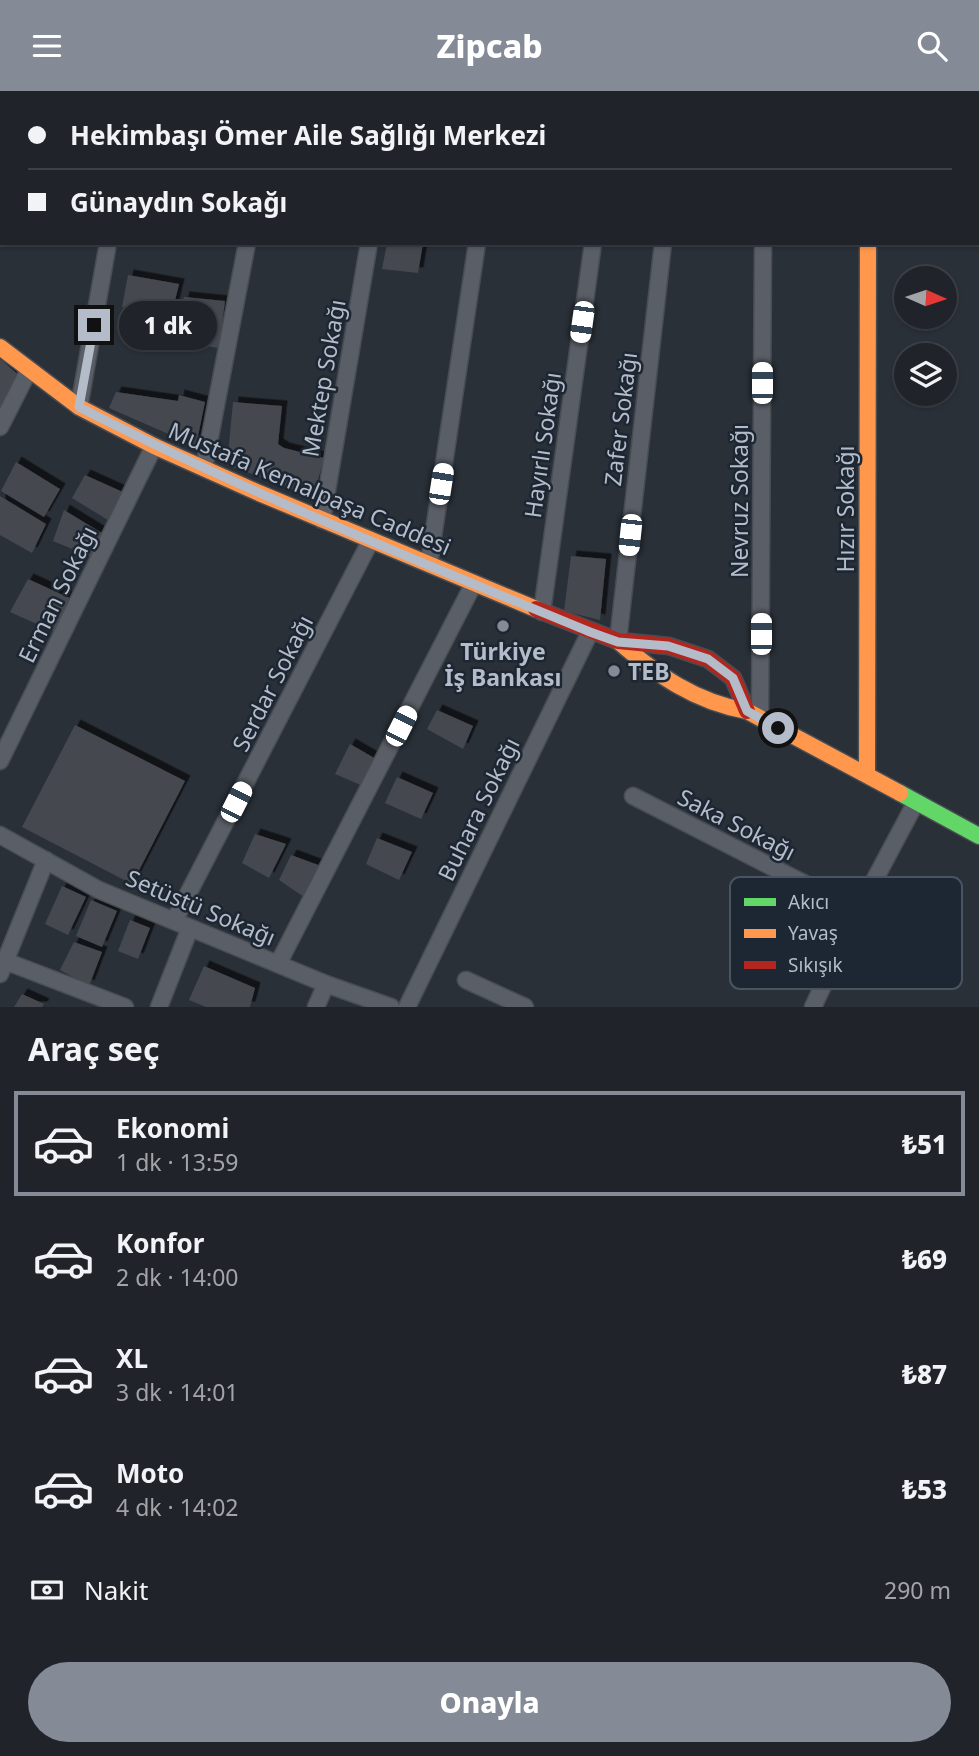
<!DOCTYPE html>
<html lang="tr">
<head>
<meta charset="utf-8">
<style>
  :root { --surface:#20242a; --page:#2d3036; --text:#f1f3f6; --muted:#a2a4a8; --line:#3d4147; --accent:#848b96 }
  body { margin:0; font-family:"Noto Sans",sans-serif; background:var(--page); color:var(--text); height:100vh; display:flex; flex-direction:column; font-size:26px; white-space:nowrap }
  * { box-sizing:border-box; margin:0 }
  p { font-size:23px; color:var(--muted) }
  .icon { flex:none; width:38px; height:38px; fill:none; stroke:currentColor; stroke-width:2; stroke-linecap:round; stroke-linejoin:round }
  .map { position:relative; height:916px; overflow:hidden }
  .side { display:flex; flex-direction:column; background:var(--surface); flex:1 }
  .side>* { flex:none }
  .banner { position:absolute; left:0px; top:0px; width:980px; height:154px; box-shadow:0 2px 5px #0004,0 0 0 2px var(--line); display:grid; align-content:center; height:154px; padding:0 28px; background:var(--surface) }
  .needle { width:46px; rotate:93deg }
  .tools { position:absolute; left:894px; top:175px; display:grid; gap:14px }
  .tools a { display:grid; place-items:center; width:63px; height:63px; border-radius:50%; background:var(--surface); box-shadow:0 2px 5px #0004,0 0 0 2px var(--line); font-size:35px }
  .end { position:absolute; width:32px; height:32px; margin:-16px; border:9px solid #b4bcc9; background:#111; box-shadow:0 0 0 4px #111 }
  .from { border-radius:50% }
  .bubble { position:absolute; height:49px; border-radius:24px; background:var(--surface); box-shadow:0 2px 5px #0004,0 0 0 2px var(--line); font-size:23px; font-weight:800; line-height:49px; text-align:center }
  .car { position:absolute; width:21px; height:42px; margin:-21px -10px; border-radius:9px; box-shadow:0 0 5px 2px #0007; background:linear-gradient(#fff 24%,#345 0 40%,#fff 0 76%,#345 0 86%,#fff 0) }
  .banner b { display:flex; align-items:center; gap:24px; height:66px; font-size:26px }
  .banner b+b { border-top:2px solid var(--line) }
  .banner i { width:18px; height:18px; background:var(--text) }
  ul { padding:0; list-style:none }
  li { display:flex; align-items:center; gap:21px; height:105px; margin:0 14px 10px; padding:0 14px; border:4px solid transparent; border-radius:0px }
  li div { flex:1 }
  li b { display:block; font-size:26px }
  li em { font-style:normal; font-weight:800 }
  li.current { border-color:var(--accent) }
  li>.icon { width:63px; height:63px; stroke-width:1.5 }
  h2 { padding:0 28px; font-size:32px; line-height:84px }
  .pay { display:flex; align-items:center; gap:18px; height:77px; padding:0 28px; font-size:26px }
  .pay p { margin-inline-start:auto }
  .cta { display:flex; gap:14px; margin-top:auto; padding:14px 28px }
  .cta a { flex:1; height:80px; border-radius:42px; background:var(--accent); color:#fff; font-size:28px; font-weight:800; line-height:80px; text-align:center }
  header { display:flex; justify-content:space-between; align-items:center; height:91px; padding:0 28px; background:var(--accent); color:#fff; font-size:32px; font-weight:800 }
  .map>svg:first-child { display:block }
  .building { fill:#444950; filter:url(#shadow) }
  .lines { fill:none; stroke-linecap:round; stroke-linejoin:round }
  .street-casing { stroke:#484c53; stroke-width:19 }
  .fast-casing { stroke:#484c53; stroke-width:19 }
  .slow-casing { stroke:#484c53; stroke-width:19 }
  .jam-casing { stroke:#484c53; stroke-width:19 }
  .street { stroke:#5a5e66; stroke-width:16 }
  .fast { stroke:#63d668; stroke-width:16 }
  .slow { stroke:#ff974d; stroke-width:16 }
  .jam { stroke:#b3261e; stroke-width:16 }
  .route { stroke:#b4bcc9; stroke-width:9 }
  .poi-dot { fill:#848b96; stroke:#1d2633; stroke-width:2.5 }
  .labels { text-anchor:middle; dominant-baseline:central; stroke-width:5; stroke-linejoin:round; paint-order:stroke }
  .street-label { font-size:23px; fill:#b4bcc9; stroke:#1d2633 }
  .poi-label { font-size:23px; font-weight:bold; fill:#b4bcc9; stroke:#1d2633 }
  .key { fill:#1d2633; stroke:#4a5360; stroke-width:2 }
  .key-label { font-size:19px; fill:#b4bcc9 }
</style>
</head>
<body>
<header><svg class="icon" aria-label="menu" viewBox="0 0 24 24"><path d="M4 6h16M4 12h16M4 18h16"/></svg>Zipcab<svg class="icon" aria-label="search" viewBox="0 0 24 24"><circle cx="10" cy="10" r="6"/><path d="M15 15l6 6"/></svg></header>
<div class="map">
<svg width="979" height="916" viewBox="0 0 979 916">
  <defs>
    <filter id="shadow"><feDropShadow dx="5.5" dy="-5.5" stdDeviation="0" flood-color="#0009"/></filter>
  </defs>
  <rect width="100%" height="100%" fill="#2a3038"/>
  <path class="building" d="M387 152H423L418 182 382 178Z
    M128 184 179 193 171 226 122 216Z
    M184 206 225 210 219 257 172 250Z
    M0 268 20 285 0 332Z
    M116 301 178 310 179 304 205 311 196 355 109 317Z
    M233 311 282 315 278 353 284 357 324 367 313 408 275 391 227 374Z
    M16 371 60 398 44 426 1 400Z
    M85 384 125 402 111 431 72 407Z
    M0 405 46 433 32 462 0 444Z
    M64 419 105 444 94 467 53 450Z
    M571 465 606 468 600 529 564 520Z
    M28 488 74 509 57 542 10 521Z
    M437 619 473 635 463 658 427 638Z
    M75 634 185 690 132 793 22 736Z
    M350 653 376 668 363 695 335 683Z
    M397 686 433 702 421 728 385 712Z
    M255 743 286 753 269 787 242 772Z
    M377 747 412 761 399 789 366 773Z
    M291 764 321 775 307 808 279 789Z
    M62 795 86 806 68 844 45 833Z
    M91 809 117 820 102 856 76 845Z
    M130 829 150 837 138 868 118 860Z
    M74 851 102 861 89 895 60 879Z
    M204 875 255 897 250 916H206L189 909Z
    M22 903 44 913 42 916H14Z"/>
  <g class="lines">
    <g class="street-casing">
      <path id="street" d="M351 0 369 2
        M609 0 615 2
        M13 2V0
        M135 2V0
        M275 2 276 0
        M394 2V0
        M500 2V0
        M728 2V0
        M869 2V0
        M0 83 2 72
        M978 110H979
        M79 316 108 152
        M0 336 29 279
        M204 377 247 152
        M322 429 369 152
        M429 473 477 152
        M542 521 593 152
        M618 550 663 152
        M760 627 763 152
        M0 670 154 355
        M633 705 858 820
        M0 744 99 799 326 893 391 916
        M174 830 371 449
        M5 870 125 916
        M278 873 474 492
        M0 883 46 769
        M466 889 525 916
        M159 916 190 837
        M316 916 326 893
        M407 916 590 541
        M813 916 858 820 916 711"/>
    </g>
    <g class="fast-casing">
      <path id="fast" d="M900 702 979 745"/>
    </g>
    <g class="slow-casing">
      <path id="slow" d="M0 256 79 316 154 355 259 402 536 518
        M618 550C657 584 695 611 747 620L900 702
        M867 684 868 152"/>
    </g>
    <g class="jam-casing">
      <path id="jam" d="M536 518 618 550 669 555 708 568 733 587 747 620"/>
    </g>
    <use href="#street" class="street"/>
    <use href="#fast" class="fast"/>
    <use href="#slow" class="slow"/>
    <use href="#jam" class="jam"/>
  </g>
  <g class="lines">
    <path class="route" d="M94 234 79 316C245 401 418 470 590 541L618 551 668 555 708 568 733 587 747 620 778 637"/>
  </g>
  <g class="poi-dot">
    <circle cx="503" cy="535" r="7"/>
    <circle cx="614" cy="580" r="7"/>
  </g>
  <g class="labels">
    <g class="street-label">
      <text transform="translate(323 287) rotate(-80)">Mektep Sokağı</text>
      <text transform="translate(620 328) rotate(-83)">Zafer Sokağı</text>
      <text transform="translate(542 354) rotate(-82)">Hayırlı Sokağı</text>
      <text transform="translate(310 397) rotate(23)">Mustafa Kemalpaşa Caddesi</text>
      <text transform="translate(739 410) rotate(-90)">Nevruz Sokağı</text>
      <text transform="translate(845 418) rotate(-90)">Hızır Sokağı</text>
      <text transform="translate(57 503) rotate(-64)">Erman Sokağı</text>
      <text transform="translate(272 592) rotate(-63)">Serdar Sokağı</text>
      <text transform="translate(478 718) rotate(-64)">Buhara Sokağı</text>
      <text transform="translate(737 733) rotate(27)">Saka Sokağı</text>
      <text transform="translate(201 816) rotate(23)">Setüstü Sokağı</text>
    </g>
    <g class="poi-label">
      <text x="503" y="560">Türkiye<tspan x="503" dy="26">İş Bankası</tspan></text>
      <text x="628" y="580" text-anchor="start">TEB</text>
    </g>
  </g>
  <rect x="730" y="786" width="232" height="112" rx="10" class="key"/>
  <rect x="744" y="807" width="32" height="8" fill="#63d668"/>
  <rect x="744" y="838" width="32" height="9" fill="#ff974d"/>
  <rect x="744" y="870" width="32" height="8" fill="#b3261e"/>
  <g class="key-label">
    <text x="788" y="818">Akıcı</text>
    <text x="788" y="849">Yavaş</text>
    <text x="788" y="881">Sıkışık</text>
  </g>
</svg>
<div class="tools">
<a><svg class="needle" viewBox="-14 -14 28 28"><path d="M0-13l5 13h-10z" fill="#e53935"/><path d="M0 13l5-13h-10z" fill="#a2a4a8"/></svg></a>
<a><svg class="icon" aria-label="layers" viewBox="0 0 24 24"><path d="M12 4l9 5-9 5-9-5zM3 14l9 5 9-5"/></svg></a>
</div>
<i class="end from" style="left:778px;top:637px"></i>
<i class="end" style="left:94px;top:234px"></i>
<div class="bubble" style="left:119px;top:210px;width:98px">1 dk</div>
<i class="car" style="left:582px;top:231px;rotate:188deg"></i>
<i class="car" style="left:762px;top:292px;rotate:0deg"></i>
<i class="car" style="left:441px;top:393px;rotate:9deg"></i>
<i class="car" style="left:630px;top:444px;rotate:186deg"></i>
<i class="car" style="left:761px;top:543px;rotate:0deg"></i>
<i class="car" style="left:401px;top:635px;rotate:27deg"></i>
<i class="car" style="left:236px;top:711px;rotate:27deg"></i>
<div class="banner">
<b><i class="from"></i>Hekimbaşı Ömer Aile Sağlığı Merkezi</b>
<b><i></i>Günaydın Sokağı</b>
</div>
</div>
<section class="side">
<h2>Araç seç</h2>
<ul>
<li class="current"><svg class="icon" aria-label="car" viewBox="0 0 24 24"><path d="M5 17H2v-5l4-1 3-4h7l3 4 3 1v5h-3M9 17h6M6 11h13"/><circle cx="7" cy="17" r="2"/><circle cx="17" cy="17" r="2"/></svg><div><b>Ekonomi</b><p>1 dk · 13:59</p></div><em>₺51</em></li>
<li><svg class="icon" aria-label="car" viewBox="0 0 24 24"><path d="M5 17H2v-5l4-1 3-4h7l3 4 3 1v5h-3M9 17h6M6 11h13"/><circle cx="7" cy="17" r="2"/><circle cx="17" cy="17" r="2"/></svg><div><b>Konfor</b><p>2 dk · 14:00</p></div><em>₺69</em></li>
<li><svg class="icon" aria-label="car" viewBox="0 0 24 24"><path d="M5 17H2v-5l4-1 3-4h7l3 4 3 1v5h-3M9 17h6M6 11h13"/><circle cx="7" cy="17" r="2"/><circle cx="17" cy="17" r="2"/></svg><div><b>XL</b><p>3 dk · 14:01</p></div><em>₺87</em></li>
<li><svg class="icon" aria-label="car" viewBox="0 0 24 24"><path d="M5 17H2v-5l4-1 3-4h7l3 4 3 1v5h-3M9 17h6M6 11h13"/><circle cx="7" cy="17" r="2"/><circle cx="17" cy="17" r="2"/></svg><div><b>Moto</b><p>4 dk · 14:02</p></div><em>₺53</em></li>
</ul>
<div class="pay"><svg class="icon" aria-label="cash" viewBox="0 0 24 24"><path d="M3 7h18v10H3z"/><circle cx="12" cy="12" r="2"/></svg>Nakit<p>290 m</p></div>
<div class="cta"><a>Onayla</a></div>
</section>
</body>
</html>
